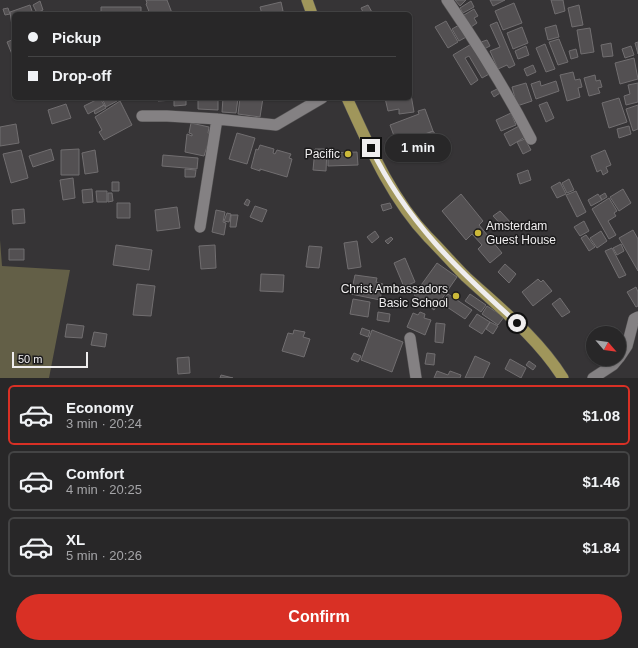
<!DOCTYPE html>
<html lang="en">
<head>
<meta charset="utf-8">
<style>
  :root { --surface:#282728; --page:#302f30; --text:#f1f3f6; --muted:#a5a5a8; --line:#444445; --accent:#d93025 }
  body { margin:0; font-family:Helvetica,sans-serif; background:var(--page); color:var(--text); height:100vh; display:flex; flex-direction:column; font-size:15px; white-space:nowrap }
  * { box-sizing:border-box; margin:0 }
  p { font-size:13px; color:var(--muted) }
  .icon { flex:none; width:22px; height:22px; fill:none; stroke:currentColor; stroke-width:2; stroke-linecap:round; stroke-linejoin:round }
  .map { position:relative; height:378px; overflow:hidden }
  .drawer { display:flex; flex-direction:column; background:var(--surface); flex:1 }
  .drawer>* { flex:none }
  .hud { position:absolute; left:12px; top:12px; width:400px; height:88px; border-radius:6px; box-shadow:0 1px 3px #0004,0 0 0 1px var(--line); display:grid; align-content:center; height:88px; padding:0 16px; background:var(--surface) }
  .needle { width:26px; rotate:118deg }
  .tools { position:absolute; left:586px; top:326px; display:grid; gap:8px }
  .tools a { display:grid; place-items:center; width:40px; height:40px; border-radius:50%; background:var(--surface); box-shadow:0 1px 3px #0004,0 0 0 1px var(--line); font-size:20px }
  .scale { position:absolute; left:12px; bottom:10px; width:76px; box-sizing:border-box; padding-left:4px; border:2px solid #efedee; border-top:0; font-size:11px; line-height:14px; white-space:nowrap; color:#efedee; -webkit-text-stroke:3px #1d1c1d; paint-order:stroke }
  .end { position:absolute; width:18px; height:18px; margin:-9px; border:5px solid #efedee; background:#111; box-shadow:0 0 0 2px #111 }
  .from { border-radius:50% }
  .bubble { position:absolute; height:28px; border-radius:14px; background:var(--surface); box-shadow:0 1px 3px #0004,0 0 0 1px var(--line); font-size:13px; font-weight:800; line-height:28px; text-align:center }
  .hud b { display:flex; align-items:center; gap:14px; height:38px; font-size:15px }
  .hud b+b { border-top:1px solid var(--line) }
  .hud i { width:10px; height:10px; background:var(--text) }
  ul { padding:7px 0 0; list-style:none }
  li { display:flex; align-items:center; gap:12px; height:60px; margin:0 8px 6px; padding:0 8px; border:2px solid var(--line); border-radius:6px }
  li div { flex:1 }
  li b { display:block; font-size:15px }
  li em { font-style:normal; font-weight:800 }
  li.on { border-color:var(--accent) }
  li>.icon { width:36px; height:36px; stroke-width:1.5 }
  .primary-button { display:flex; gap:8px; margin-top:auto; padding:8px 16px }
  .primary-button a { flex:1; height:46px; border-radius:24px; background:var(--accent); color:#fff; font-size:16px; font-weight:800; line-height:46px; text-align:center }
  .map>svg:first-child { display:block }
  .green { fill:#635f47 }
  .building { fill:#535052; stroke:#716e70 }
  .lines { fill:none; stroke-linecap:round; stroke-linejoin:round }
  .minor-casing { stroke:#545253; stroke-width:12 }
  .primary-casing { stroke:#545253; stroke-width:12 }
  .minor { stroke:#848183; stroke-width:11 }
  .primary { stroke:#a0965b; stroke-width:11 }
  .route { stroke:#efedee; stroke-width:5 }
  .poi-dot { fill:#ccb939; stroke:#1d1c1d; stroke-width:1.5 }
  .labels { text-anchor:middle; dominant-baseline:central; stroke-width:3; stroke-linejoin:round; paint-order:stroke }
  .poi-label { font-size:12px; fill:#efedee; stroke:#1d1c1d; text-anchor:end }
</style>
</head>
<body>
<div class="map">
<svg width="638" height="378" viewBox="0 0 638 378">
  <rect width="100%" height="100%" fill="#363436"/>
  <path class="green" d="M0 240 2 266 70 270 49 378H0Z"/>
  <path class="building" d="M146 0H167L172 13 150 14 146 4 147 3Z
    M455 0H466L460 6Z
    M490 0H505L493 6Z
    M551 0H563L565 11 555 14Z
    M40 1 43 10 37 13 33 5Z
    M471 1 474 7 463 13 460 8Z
    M281 2 283 11 279 12V14H262L260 7Z
    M514 3 522 23 503 30 495 11Z
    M30 5 33 14H14V25L12 26 10 12Z
    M368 5 373 14H364L361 8Z
    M579 5 583 25 572 27 568 8Z
    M101 7H141V14H101Z
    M8 8 10 14 5 15 3 9Z
    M474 9 478 16 474 18 477 23 471 27 464 15Z
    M446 21 458 42 448 48 435 27Z
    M497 22 515 65 509 68 507 65 498 69 490 51 500 47 490 25Z
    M461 24 468 36 459 41 452 29Z
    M556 25 559 37 548 40 545 28Z
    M522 27 528 43 513 49 507 33Z
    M590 28 594 52 581 54 577 30Z
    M14 39V59L7 42Z
    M559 39 568 62 558 65 549 42Z
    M487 40 490 46 484 49 481 42Z
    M638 42V54L635 43Z
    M473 43 491 73 482 78 469 56 465 58 478 80 471 85 453 55Z
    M611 43 613 56 603 57 601 45Z
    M545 44 555 69 546 72 536 48Z
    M526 46 529 55 518 59 515 51Z
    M631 46 634 55 625 58 622 49Z
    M576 49 578 57 571 59 569 51Z
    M634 58 638 79 620 84 615 63Z
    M533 65 536 72 527 76 524 69Z
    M573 72 575 80 580 79 582 87 578 88 580 97 567 101 560 75Z
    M595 75 596 81 600 80 602 87 598 88 600 93 589 96 584 78Z
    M540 81 541 86 556 81 559 91 536 99 531 84Z
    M526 83 532 101 517 106 512 87Z
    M638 83V102L626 105 624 96 630 94 628 85Z
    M410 89 414 112 399 114V109L388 111 385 98H410Z
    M497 89 500 93 494 97 491 92Z
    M100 98 104 105 88 114 84 106Z
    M102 98H116L117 101 106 107Z
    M158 98H186V105L174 106V100L158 101Z
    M198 98H218V110L198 109Z
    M223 98H238L236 113 222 112Z
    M240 98H263L260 117 238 114Z
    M619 98 627 122 609 128 602 103Z
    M120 101 132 125 104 140 99 132 102 130 95 117Z
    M547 102 554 118 546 122 539 105Z
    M66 104 71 118 52 124 48 110Z
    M104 105 106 108 95 114 94 111Z
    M638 105V129L633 131 626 109Z
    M425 109 433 131 397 144 390 125 419 114 418 111Z
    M511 113 516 125 501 131 496 120Z
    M191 123 209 127 208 133 211 134 204 156 185 152 187 134 192 136V134L189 133Z
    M16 124 19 143 0 146V127Z
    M519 126 525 137 510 146 504 134Z
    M629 126 631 134 619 138 617 129Z
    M433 131 436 135 428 139 426 134Z
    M237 133 255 138 247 164 229 159Z
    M525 139 531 150 523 154 517 142Z
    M260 145 274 149 273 153 275 154 277 150 291 154 289 158 292 159 287 177 260 169V171L251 168 256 149 258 150Z
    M51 149 54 160 33 167 29 156Z
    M79 149V175H61V150Z
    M315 149H327L326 171 313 170Z
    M21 150 28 178 11 183 3 154Z
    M95 150 98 172 85 174 82 153Z
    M605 150 611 165 606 167 608 172 603 175 601 170 597 172 591 156Z
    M357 152 358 165 328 166V153Z
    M163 155 198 158 197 169 162 166Z
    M185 169 196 170 195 177H185Z
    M528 170 531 180 520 184 517 174Z
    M73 178 75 198 63 200 60 180Z
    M569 179 574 190 567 193 562 183Z
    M112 182H119V191H112Z
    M560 182 566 194 557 198 551 187Z
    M92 189 93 202 83 203 82 190Z
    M623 189 631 203 619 211 610 197Z
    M96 191H107V202H97Z
    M576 191 586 212 577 217 566 195Z
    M108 193H112L113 201 108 202Z
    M605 193 607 197 602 200 600 196Z
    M461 194 483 221 479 225 502 253 490 263 478 249 482 245 472 234 466 240 442 211Z
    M598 194 602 200 591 206 588 200Z
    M609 198 617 211 614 213 616 216 608 221 616 235 609 239 592 209Z
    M247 199 250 201 248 206 244 204Z
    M117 203H130V218H117Z
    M390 203 392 208 383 211 381 205Z
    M255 206 267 210 262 222 250 217Z
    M177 207 180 228 157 231 155 210Z
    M24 209 25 223 13 224 12 210Z
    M216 210 225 212 223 222 226 223 224 235 212 232Z
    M500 211 513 225 507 231 493 216Z
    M227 213 231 214 229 222 224 221Z
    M231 215H238L236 227H230Z
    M584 221 589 231 580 236 574 227Z
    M633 230 638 239V271L619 238Z
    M375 231 379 237 372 243 367 237Z
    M601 231 607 241 597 248 590 238Z
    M586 235 595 247 589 251 581 238Z
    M391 237 393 239 388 244 385 241Z
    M357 241 361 267 348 269 344 243Z
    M621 244 624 251 617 255 613 248Z
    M116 245 152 250 149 270 113 265Z
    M215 245 216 268 201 269 199 246Z
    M309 246 322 247 319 268 306 267Z
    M612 248 626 275 619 278 605 251Z
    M9 249H24V260H9Z
    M405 258 415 282 404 287 394 263Z
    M437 263 457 277 434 310 414 295Z
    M505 264 516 274 509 283 498 272Z
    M261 274 284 275 283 292 260 291Z
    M355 275 377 278 376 282 383 284 380 300 351 294Z
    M538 279 541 282 543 280 552 291 533 306 522 292Z
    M137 284 155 286 151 316 133 315Z
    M636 287 638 292V306L636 307 627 292Z
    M448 294 472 310 465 319 441 303Z
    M470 294 486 305 481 312 465 301Z
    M560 298 570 312 562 317 552 304Z
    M353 299 370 302 368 317 350 314Z
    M487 306 504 317 498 325 482 314Z
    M378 312 390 314 389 322 377 320Z
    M420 312 425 314 424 318 431 320 425 335 407 327 413 313 418 315Z
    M477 314 490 322 482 334 469 326Z
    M490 322 498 326 493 334 486 329Z
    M436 323 445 324 443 343 435 342Z
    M67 324 84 326 82 338 65 337Z
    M362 328 370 331 368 337 360 334Z
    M294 330 305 332 303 337 310 339 304 357 282 351 288 333 293 334Z
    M372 330 403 342 392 372 361 360Z
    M94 332 107 334 105 347 91 345Z
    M354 353 361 356 358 362 351 359Z
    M427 353 435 354 434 365 425 364Z
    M475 356 490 363 483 378H465Z
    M189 357 190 373 178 374 177 358Z
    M510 359 526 368 521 378 505 369Z
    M529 361 536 366 533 370 526 365Z
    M437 371 448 375 450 371 461 375 460 378H434Z
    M221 375 233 378H220Z"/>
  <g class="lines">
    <g class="minor-casing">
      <path id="minor" d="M447 0C478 45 506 90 531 139
        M142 116H167L217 119 276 125 322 98
        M200 227 217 119
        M410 338 416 378
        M619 358 627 346 634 319 638 317
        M593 378 613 365 618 359"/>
    </g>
    <g class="primary-casing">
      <path id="primary" d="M307 0 312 14
        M347 98C369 146 391 198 428 237 441 250 453 264 466 277 500 308 538 338 563 378"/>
    </g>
    <use href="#minor" class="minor"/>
    <use href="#primary" class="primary"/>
  </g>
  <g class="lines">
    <path class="route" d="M371 148C406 221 458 270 517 323"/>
  </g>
  <g class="poi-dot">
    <circle cx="348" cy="154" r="4"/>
    <circle cx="478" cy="233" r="4"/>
    <circle cx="456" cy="296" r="4"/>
  </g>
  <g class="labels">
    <g class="poi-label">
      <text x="340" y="154">Pacific</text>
      <text x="486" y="226" text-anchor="start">Amsterdam<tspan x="486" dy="14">Guest House</tspan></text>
      <text x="448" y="289">Christ Ambassadors<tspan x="448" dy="14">Basic School</tspan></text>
    </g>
  </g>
</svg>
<div class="tools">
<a><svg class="needle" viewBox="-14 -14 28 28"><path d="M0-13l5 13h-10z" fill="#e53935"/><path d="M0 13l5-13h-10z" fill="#a5a5a8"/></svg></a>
</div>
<div class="scale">50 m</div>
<i class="end from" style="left:517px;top:323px"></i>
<i class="end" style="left:371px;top:148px"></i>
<div class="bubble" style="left:385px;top:134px;width:66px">1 min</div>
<div class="hud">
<b><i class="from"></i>Pickup</b>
<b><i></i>Drop-off</b>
</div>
</div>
<section class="drawer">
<ul>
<li class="on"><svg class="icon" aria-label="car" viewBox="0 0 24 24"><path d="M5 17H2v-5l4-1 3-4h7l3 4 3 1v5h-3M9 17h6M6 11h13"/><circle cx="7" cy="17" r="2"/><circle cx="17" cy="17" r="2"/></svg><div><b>Economy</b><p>3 min · 20:24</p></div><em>$1.08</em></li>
<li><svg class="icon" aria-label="car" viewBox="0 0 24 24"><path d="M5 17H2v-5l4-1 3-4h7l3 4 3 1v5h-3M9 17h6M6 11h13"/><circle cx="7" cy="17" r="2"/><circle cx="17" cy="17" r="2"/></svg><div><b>Comfort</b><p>4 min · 20:25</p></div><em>$1.46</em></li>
<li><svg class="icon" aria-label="car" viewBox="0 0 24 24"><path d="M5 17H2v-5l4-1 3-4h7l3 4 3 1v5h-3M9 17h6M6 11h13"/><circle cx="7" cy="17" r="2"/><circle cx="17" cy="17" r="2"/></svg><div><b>XL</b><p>5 min · 20:26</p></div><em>$1.84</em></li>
</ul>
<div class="primary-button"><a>Confirm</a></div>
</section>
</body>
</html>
